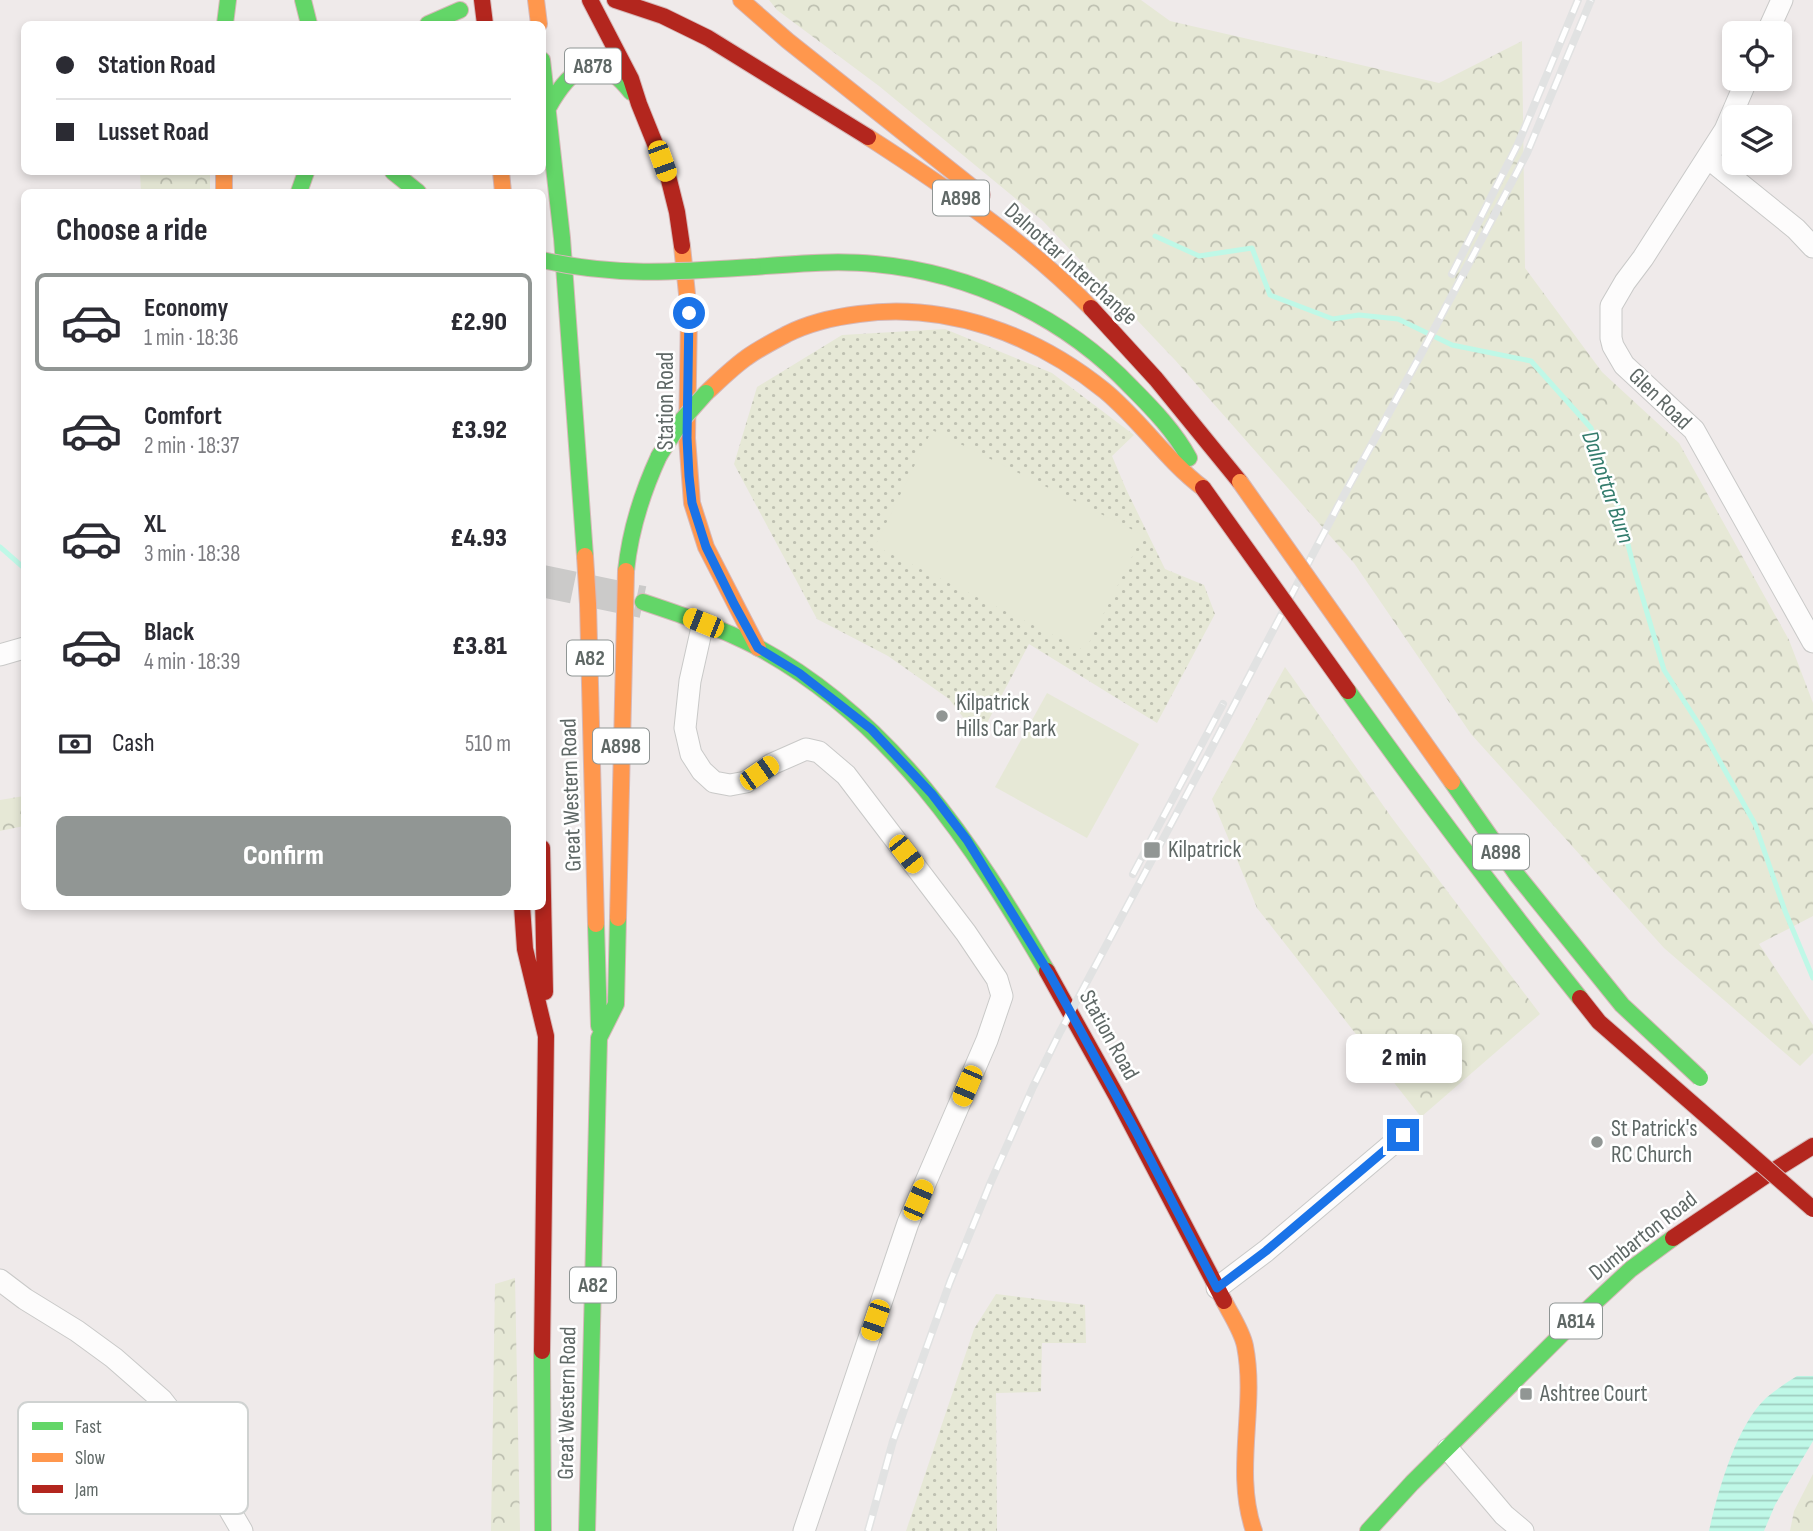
<!DOCTYPE html>
<html lang="en">
<head>
<meta charset="utf-8">
<style>
  :root { --surface:#fff; --page:#f2f2f3; --text:#2b2b33; --muted:#7c7c81; --line:#e1e1e2; --accent:#919694 }
  body { margin:0; font-family:"Sofia Sans Condensed",sans-serif; background:var(--page); color:var(--text); height:100vh; display:flex; flex-direction:column; font-size:26px; white-space:nowrap }
  * { box-sizing:border-box; margin:0 }
  p { font-size:23px; color:var(--muted) }
  .icon { flex:none; width:38px; height:38px; fill:none; stroke:currentColor; stroke-width:2; stroke-linecap:round; stroke-linejoin:round }
  .map { position:relative; flex:1; overflow:hidden }
  .sheet { position:absolute; left:21px; top:189px; width:525px; height:721px; display:flex; flex-direction:column; background:var(--surface); border-radius:10px; box-shadow:0 4px 10px #0003 }
  .sheet>* { flex:none }
  .guide { position:absolute; left:21px; top:21px; width:525px; height:154px; border-radius:10px; box-shadow:0 4px 10px #0003; display:grid; align-content:center; height:154px; padding:0 35px; background:var(--surface) }
  .controls { position:absolute; left:1722px; top:21px; display:grid; gap:14px }
  .controls a { display:grid; place-items:center; width:70px; height:70px; border-radius:10px; background:var(--surface); box-shadow:0 4px 10px #0003; font-size:35px }
  .end { position:absolute; width:32px; height:32px; margin:-16px; border:9px solid #1a73e8; background:#fff; box-shadow:0 0 0 4px #fff }
  .from { border-radius:50% }
  .bubble { position:absolute; height:49px; border-radius:10px; background:var(--surface); box-shadow:0 4px 10px #0003; font-size:23px; font-weight:800; line-height:49px; text-align:center }
  .car { position:absolute; width:21px; height:42px; margin:-21px -10px; border-radius:9px; box-shadow:0 0 5px 2px #0007; background:linear-gradient(#f5c518 24%,#345 0 40%,#f5c518 0 76%,#345 0 86%,#f5c518 0) }
  .guide b { display:flex; align-items:center; gap:24px; height:66px; font-size:26px }
  .guide b+b { border-top:2px solid var(--line) }
  .guide i { width:18px; height:18px; background:var(--text) }
  ul { padding:0; list-style:none }
  li { display:flex; align-items:center; gap:21px; height:98px; margin:0 14px 10px; padding:0 21px; border:4px solid transparent; border-radius:10px }
  li div { flex:1 }
  li b { display:block; font-size:26px }
  li em { font-style:normal; font-weight:800 }
  li.selected { border-color:var(--accent) }
  li>.icon { width:63px; height:63px; stroke-width:1.5 }
  h2 { padding:0 35px; font-size:32px; line-height:84px }
  .pay { display:flex; align-items:center; gap:18px; height:77px; padding:0 35px; font-size:26px }
  .pay p { margin-inline-start:auto }
  .cta { display:flex; gap:14px; margin-top:auto; padding:14px 35px }
  .cta a { flex:1; height:80px; border-radius:10px; background:var(--accent); color:#fff; font-size:28px; font-weight:800; line-height:80px; text-align:center }
  .map>svg:first-child { display:block }
  .green { fill:url(#green-dots) }
  .forest { fill:url(#forest-crowns) }
  .pitch { fill:#e6e8d6 }
  .water { fill:url(#water-rules) }
  .lines { fill:none; stroke-linecap:round; stroke-linejoin:round }
  .stream { stroke:#bff8e7; stroke-width:5 }
  .primary-tunnel { stroke:#cbcac9; stroke-width:32; stroke-dasharray:32 16; stroke-linecap:butt }
  .street-casing { stroke:#c9c9c8; stroke-width:23 }
  .fast-casing { stroke:#d6b8b8; stroke-width:18 }
  .slow-casing { stroke:#d6b8b8; stroke-width:18 }
  .jam-casing { stroke:#d6b8b8; stroke-width:18 }
  .street { stroke:#fdfcfc; stroke-width:21 }
  .fast { stroke:#63d668; stroke-width:16 }
  .slow { stroke:#ff974d; stroke-width:16 }
  .jam { stroke:#b3261e; stroke-width:16 }
  .rail-casing { stroke:#e1e2e2; stroke-width:8 }
  .rail { stroke:#fff; stroke-width:5; stroke-dasharray:16; stroke-linecap:butt }
  .fast-bridge-casing { stroke:#d6b8b8; stroke-width:18; stroke-linecap:butt }
  .slow-bridge-casing { stroke:#d6b8b8; stroke-width:18; stroke-linecap:butt }
  .jam-bridge-casing { stroke:#d6b8b8; stroke-width:18; stroke-linecap:butt }
  .fast-bridge { stroke:#63d668; stroke-width:16 }
  .slow-bridge { stroke:#ff974d; stroke-width:16 }
  .jam-bridge { stroke:#b3261e; stroke-width:16 }
  .route { stroke:#1a73e8; stroke-width:9 }
  .poi-dot { fill:#919694; stroke:#fff; stroke-width:2.5 }
  .labels { text-anchor:middle; dominant-baseline:central; stroke-width:5; stroke-linejoin:round; paint-order:stroke }
  .shield { fill:#fff; stroke:#8f9594; stroke-width:2 }
  .shield-label { font-size:21px; font-weight:bold; fill:#5f6866 }
  .street-label { font-size:23px; fill:#5f6866; stroke:#fff }
  .poi-label { font-size:23px; fill:#5f6866; stroke:#fff; text-anchor:start }
  .water-label { font-size:24px; font-style:italic; fill:#347c6d; stroke:#fff }
  .key { fill:#fff; stroke:#cfd2d1; stroke-width:2 }
  .key-label { font-size:19px; fill:#5f6866 }
</style>
</head>
<body>
<div class="map">
<svg width="1813" height="1531" viewBox="0 0 1813 1531">
  <defs>
    <pattern id="green-dots" width="8" height="8" patternUnits="userSpaceOnUse" patternTransform="scale(1.75)"><rect width="8" height="8" fill="#e6e8d6"/><path d="M2 2h.1M6 6h.1" fill="none" stroke="#bec0b1" stroke-width="1.8" stroke-linecap="round"/></pattern>
    <pattern id="forest-crowns" width="20" height="18" patternUnits="userSpaceOnUse" patternTransform="scale(1.75)"><rect width="20" height="18" fill="#e6e8d6"/><path d="M2 6a3 3 0 1 1 6 0M12 15a3 3 0 1 1 6 0" fill="none" stroke="#bec0b1"/></pattern>
    <pattern id="water-rules" width="6" height="5" patternUnits="userSpaceOnUse" patternTransform="scale(1.75)"><rect width="6" height="5" fill="#bff8e7"/><path d="M0 2.5h6" fill="none" stroke="#9ecdbf"/></pattern>
  </defs>
  <rect width="100%" height="100%" fill="#efeaea"/>
  <path class="green" d="M945 329 1052 373 1134 435 1112 456 1126 489 1165 569 1204 585 1215 614 1157 723 1029 644 979 738 949 699 888 656 817 619 734 464 757 387 842 335Z
    M996 1294 1085 1305 1086 1343H1042L1041 1392 996 1393 997 1531H906L974 1329Z"/>
  <path class="forest" d="M769 0H1141L1170 21 1439 83 1522 41 1525 268 1602 372 1679 443 1789 640 1813 703V916L1759 944 1813 1025V1053L1800 1066 1664 948 1471 734 1354 563 1175 360 1043 221 879 86 777 10Z
    M140 172H210V192H141Z
    M1285 667 1392 818 1540 1014 1421 1117 1257 908 1212 799Z
    M24 796V826L0 831V800Z
    M515 1278 520 1531H491L495 1284Z
    M1813 1474V1531H1790L1794 1511Z"/>
  <path class="pitch" d="M932 430 1143 535 1085 651 875 546Z
    M1047 693 1139 744 1087 838 995 787Z"/>
  <path class="water" d="M1797 1376H1813V1441L1775 1505 1764 1531H1709C1718 1491 1736 1426 1766 1398 1776 1390 1787 1382 1797 1376Z"/>
  <g class="lines">
    <path class="stream" d="M1155 236 1199 256 1252 248 1270 295 1333 319 1359 315 1398 319 1452 345 1531 361 1591 428 1617 502 1635 572 1664 670 1700 726 1755 824 1785 911 1813 978
      M0 547 24 568"/>
    <path class="primary-tunnel" d="M542 581 643 602"/>
    <g class="street-casing">
      <path id="street" d="M1767 33 1782 0
        M1747 79 1725 130 1643 258 1625 282 1611 306V338L1613 346 1624 365 1694 430 1813 642
        M1708 158 1796 229 1813 247
        M703 623 690 681 685 728 691 754 702 771 714 782 730 785 746 782 772 764 806 749 819 752 846 775 966 933 997 979 1002 996 987 1040 908 1223 804 1531
        M0 655 24 648
        M0 1280 25 1299 77 1331 114 1358 162 1400 176 1418 242 1531
        M1217 1288 1266 1251 1403 1135
        M1448 1449 1504 1515 1523 1531"/>
    </g>
    <g class="fast-casing">
      <path id="fast" d="M303 0 309 24
        M225 24 228 0
        M428 24 460 10
        M542 60 562 238 585 556
        M548 108C571 67 596 47 631 92
        M393 172 418 192
        M299 192 306 172
        M753 267C793 264 835 260 875 264 972 273 1065 317 1132 388 1153 409 1175 432 1189 458
        M626 571C630 531 642 493 659 456
        M643 602C682 615 721 628 757 647 891 719 973 844 1047 971
        M596 924 599 1026
        M542 1351 543 1531
        M587 1531 599 1038 616 1004 618 918
        M1368 1531 1412 1483 1576 1320 1631 1269 1673 1238"/>
    </g>
    <g class="slow-casing">
      <path id="slow" d="M536 0 539 24
        M741 0 788 41 982 195
        M868 137C947 188 1025 241 1091 308
        M224 172V192
        M501 172 503 192
        M682 246 689 313 687 438 692 503 706 547 758 648
        M706 393C719 381 732 368 746 358 758 349 774 341 787 334 809 323 835 317 859 314 948 302 1036 335 1105 391 1141 421 1166 460 1203 488
        M585 556 588 604 596 924
        M618 918 626 571
        M1224 1301C1231 1315 1242 1331 1245 1346 1257 1407 1233 1471 1254 1531"/>
    </g>
    <g class="jam-casing">
      <path id="jam" d="M482 0 485 24
        M590 0 631 79 639 104 668 176 677 212 682 246
        M615 0 663 16 708 38 868 137
        M1091 308 1156 379 1240 482
        M542 848 545 992
        M522 906 525 949 546 1036 542 1351
        M1047 971 1116 1095 1224 1301
        M1673 1238 1765 1176 1813 1146"/>
    </g>
    <use href="#street" class="street"/>
    <use href="#fast" class="fast"/>
    <use href="#slow" class="slow"/>
    <use href="#jam" class="jam"/>
    <g class="rail-casing">
      <path id="rail" d="M1452 274 1518 144 1578 0
        M1133 874 1223 704
        M868 1531 893 1441 950 1282 990 1184 1033 1087 1060 1032 1210 751 1338 506 1420 356 1527 153 1591 0"/>
    </g>
    <use href="#rail" class="rail"/>
    <g class="fast-bridge-casing">
      <path id="fast-bridge" d="M542 260C616 277 678 272 753 267
        M659 456 682 420 706 393
        M1348 691C1422 795 1499 897 1580 998
        M1452 782 1517 875 1622 1005 1700 1078"/>
    </g>
    <g class="slow-bridge-casing">
      <path id="slow-bridge" d="M1240 482 1452 782"/>
    </g>
    <g class="jam-bridge-casing">
      <path id="jam-bridge" d="M1203 488 1348 691
        M1580 998 1599 1022 1813 1209"/>
    </g>
    <use href="#fast-bridge" class="fast-bridge"/>
    <use href="#slow-bridge" class="slow-bridge"/>
    <use href="#jam-bridge" class="jam-bridge"/>
  </g>
  <g class="lines">
    <path class="route" d="M689 313 687 438 689 476 692 503 706 547 734 604 758 648 799 673 871 729 932 794 967 840 1049 973 1135 1130 1217 1288 1266 1251 1403 1135"/>
  </g>
  <g class="poi-dot">
    <circle cx="942" cy="716" r="7"/>
    <rect x="1143" y="841" width="18" height="18" rx="3.5"/>
    <circle cx="1597" cy="1142" r="7"/>
    <rect x="1519" y="1387" width="14" height="14" rx="3.5"/>
  </g>
  <g class="labels">
    <g class="shield">
      <rect x="565" y="48.5" width="56" height="35" rx="5"/>
      <rect x="933" y="180.5" width="56" height="35" rx="5"/>
      <rect x="567" y="640.5" width="46" height="35" rx="5"/>
      <rect x="593" y="728.5" width="56" height="35" rx="5"/>
      <rect x="1473" y="834.5" width="56" height="35" rx="5"/>
      <rect x="570" y="1267.5" width="46" height="35" rx="5"/>
      <rect x="1550" y="1303.5" width="52" height="35" rx="5"/>
    </g>
    <g class="shield-label">
      <text x="593" y="66">A878</text>
      <text x="961" y="198">A898</text>
      <text x="590" y="658">A82</text>
      <text x="621" y="746">A898</text>
      <text x="1501" y="852">A898</text>
      <text x="593" y="1285">A82</text>
      <text x="1576" y="1321">A814</text>
    </g>
    <g class="street-label">
      <text transform="translate(1071 264) rotate(42)">Dalnottar Interchange</text>
      <text transform="translate(1660 399) rotate(44)">Glen Road</text>
      <text transform="translate(666 401) rotate(-90)">Station Road</text>
      <text transform="translate(571 795) rotate(-92)">Great Western Road</text>
      <text transform="translate(1109 1035) rotate(61)">Station Road</text>
      <text transform="translate(1643 1236) rotate(-38)">Dumbarton Road</text>
      <text transform="translate(567 1403) rotate(-89)">Great Western Road</text>
    </g>
    <g class="poi-label">
      <text x="956" y="703">Kilpatrick<tspan x="956" dy="26">Hills Car Park</tspan></text>
      <text x="1168" y="850">Kilpatrick</text>
      <text x="1611" y="1129">St Patrick's<tspan x="1611" dy="26">RC Church</tspan></text>
      <text x="1540" y="1394">Ashtree Court</text>
    </g>
    <g class="water-label">
      <text transform="translate(1608 487) rotate(71)">Dalnottar Burn</text>
    </g>
  </g>
  <rect x="18" y="1402" width="230" height="112" rx="10" class="key"/>
  <rect x="32" y="1422" width="31" height="8" fill="#63d668"/>
  <rect x="32" y="1453" width="31" height="9" fill="#ff974d"/>
  <rect x="32" y="1485" width="31" height="8" fill="#b3261e"/>
  <g class="key-label">
    <text x="75" y="1433">Fast</text>
    <text x="75" y="1464">Slow</text>
    <text x="75" y="1496">Jam</text>
  </g>
</svg>
<div class="controls">
<a><svg class="icon" aria-label="locate" viewBox="0 0 24 24"><circle cx="12" cy="12" r="6"/><path d="M12 2v4M12 18v4M2 12h4M18 12h4"/></svg></a>
<a><svg class="icon" aria-label="layers" viewBox="0 0 24 24"><path d="M12 4l9 5-9 5-9-5zM3 14l9 5 9-5"/></svg></a>
</div>
<i class="end from" style="left:689px;top:313px"></i>
<i class="end" style="left:1403px;top:1135px"></i>
<div class="bubble" style="left:1346px;top:1034px;width:116px">2 min</div>
<i class="car" style="left:662px;top:161px;rotate:160deg"></i>
<i class="car" style="left:703px;top:623px;rotate:292deg"></i>
<i class="car" style="left:759px;top:773px;rotate:55deg"></i>
<i class="car" style="left:906px;top:854px;rotate:142deg"></i>
<i class="car" style="left:967px;top:1086px;rotate:203deg"></i>
<i class="car" style="left:918px;top:1200px;rotate:23deg"></i>
<i class="car" style="left:875px;top:1320px;rotate:199deg"></i>
<div class="guide">
<b><i class="from"></i>Station Road</b>
<b><i></i>Lusset Road</b>
</div>
<section class="sheet">
<h2>Choose a ride</h2>
<ul>
<li class="selected"><svg class="icon" aria-label="car" viewBox="0 0 24 24"><path d="M5 17H2v-5l4-1 3-4h7l3 4 3 1v5h-3M9 17h6M6 11h13"/><circle cx="7" cy="17" r="2"/><circle cx="17" cy="17" r="2"/></svg><div><b>Economy</b><p>1 min · 18:36</p></div><em>£2.90</em></li>
<li><svg class="icon" aria-label="car" viewBox="0 0 24 24"><path d="M5 17H2v-5l4-1 3-4h7l3 4 3 1v5h-3M9 17h6M6 11h13"/><circle cx="7" cy="17" r="2"/><circle cx="17" cy="17" r="2"/></svg><div><b>Comfort</b><p>2 min · 18:37</p></div><em>£3.92</em></li>
<li><svg class="icon" aria-label="car" viewBox="0 0 24 24"><path d="M5 17H2v-5l4-1 3-4h7l3 4 3 1v5h-3M9 17h6M6 11h13"/><circle cx="7" cy="17" r="2"/><circle cx="17" cy="17" r="2"/></svg><div><b>XL</b><p>3 min · 18:38</p></div><em>£4.93</em></li>
<li><svg class="icon" aria-label="car" viewBox="0 0 24 24"><path d="M5 17H2v-5l4-1 3-4h7l3 4 3 1v5h-3M9 17h6M6 11h13"/><circle cx="7" cy="17" r="2"/><circle cx="17" cy="17" r="2"/></svg><div><b>Black</b><p>4 min · 18:39</p></div><em>£3.81</em></li>
</ul>
<div class="pay"><svg class="icon" aria-label="cash" viewBox="0 0 24 24"><path d="M3 7h18v10H3z"/><circle cx="12" cy="12" r="2"/></svg>Cash<p>510 m</p></div>
<div class="cta"><a>Confirm</a></div>
</section>
</div>
</body>
</html>
